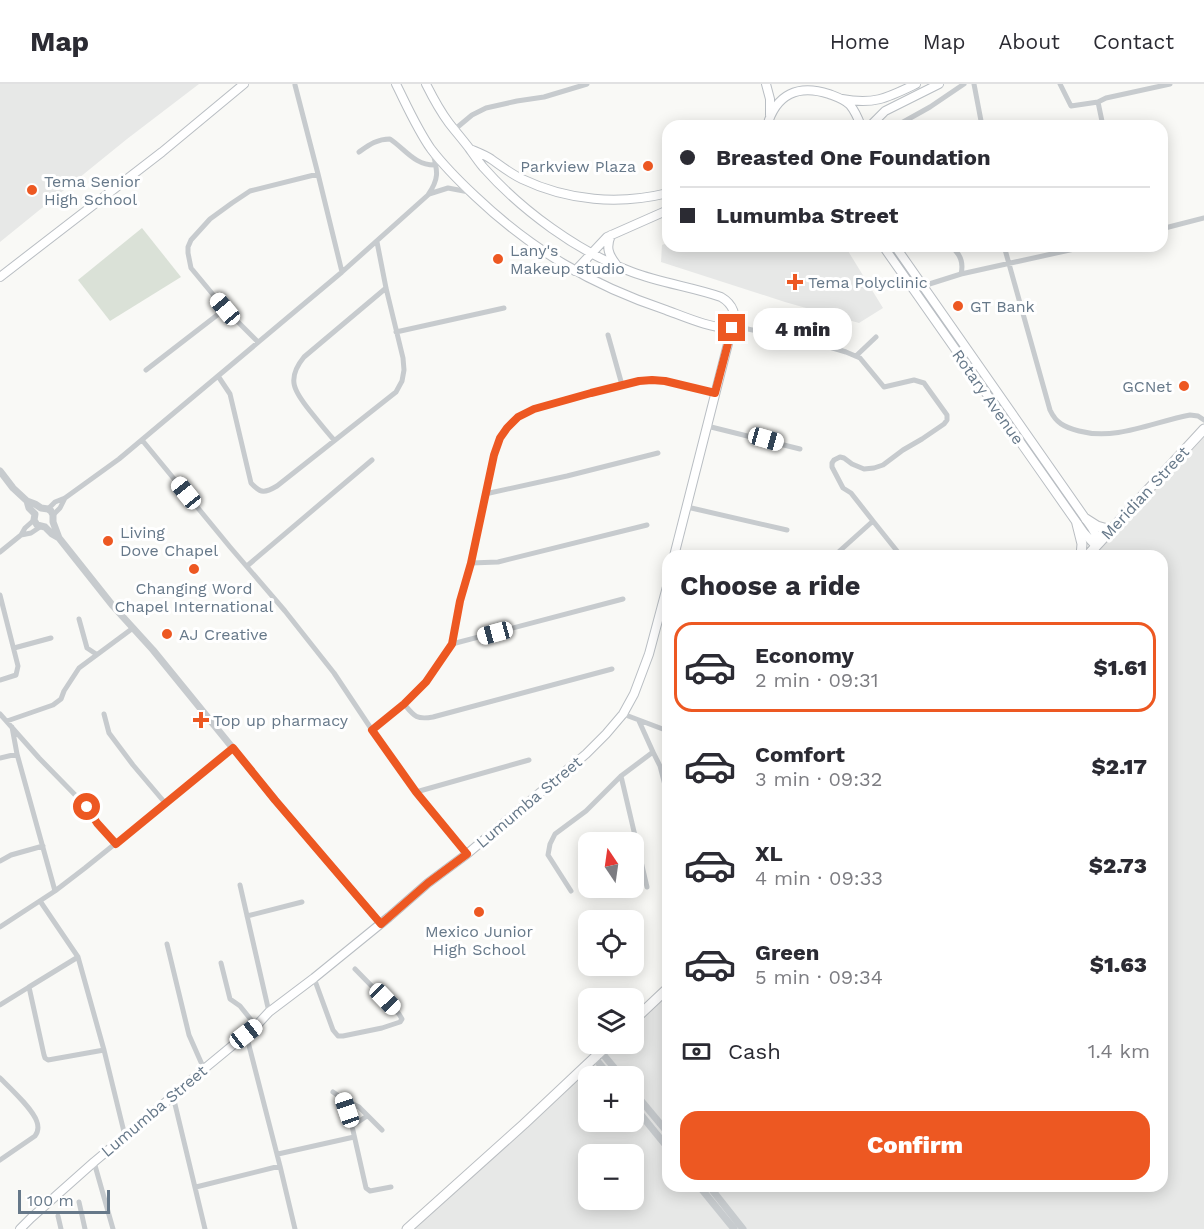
<!DOCTYPE html>
<html lang="en">
<head>
<meta charset="utf-8">
<style>
  :root { --surface:#fff; --page:#f7f7f7; --text:#2b2b33; --muted:#7c7c81; --line:#e1e1e2; --accent:#ed5822 }
  body { margin:0; font-family:"Work Sans",sans-serif; background:var(--page); color:var(--text); height:100vh; display:flex; flex-direction:column; font-size:22px; white-space:nowrap }
  * { box-sizing:border-box; margin:0 }
  p { font-size:20px; color:var(--muted) }
  .icon { flex:none; width:33px; height:33px; fill:none; stroke:currentColor; stroke-width:2; stroke-linecap:round; stroke-linejoin:round }
  .map { position:relative; flex:1; overflow:hidden }
  .sheet { position:absolute; left:662px; top:466px; width:506px; height:642px; display:flex; flex-direction:column; background:var(--surface); border-radius:18px; box-shadow:0 3px 15px #0003 }
  .sheet>* { flex:none }
  .hud { position:absolute; left:662px; top:36px; width:506px; height:132px; border-radius:18px; box-shadow:0 3px 15px #0003; display:grid; align-content:center; height:132px; padding:0 18px; background:var(--surface) }
  .needle { width:39px; rotate:347deg }
  .buttons { position:absolute; left:578px; top:748px; display:grid; gap:12px }
  .buttons a { display:grid; place-items:center; width:66px; height:66px; border-radius:12px; background:var(--surface); box-shadow:0 3px 15px #0003; font-size:30px }
  .scale { position:absolute; left:18px; bottom:15px; width:92px; box-sizing:border-box; padding-left:6px; border:3px solid #667889; border-top:0; font-size:16px; line-height:21px; white-space:nowrap; color:#667889; -webkit-text-stroke:4px #fff; paint-order:stroke }
  .end { position:absolute; width:27px; height:27px; margin:-14px; border:8px solid #ed5822; background:#fff; box-shadow:0 0 0 3px #fff }
  .from { border-radius:50% }
  .bubble { position:absolute; height:42px; border-radius:18px; background:var(--surface); box-shadow:0 3px 15px #0003; font-size:20px; font-weight:800; line-height:42px; text-align:center }
  .car { position:absolute; width:18px; height:36px; margin:-18px -9px; border-radius:8px; box-shadow:0 0 4px 2px #0007; background:linear-gradient(#fff 24%,#345 0 40%,#fff 0 76%,#345 0 86%,#fff 0) }
  .hud b { display:flex; align-items:center; gap:21px; height:57px; font-size:22px }
  .hud b+b { border-top:2px solid var(--line) }
  .hud i { width:15px; height:15px; background:var(--text) }
  ul { padding:0; list-style:none }
  li { display:flex; align-items:center; gap:18px; height:90px; margin:0 12px 9px; padding:0 6px; border:3px solid transparent; border-radius:18px }
  li div { flex:1 }
  li b { display:block; font-size:22px }
  li em { font-style:normal; font-weight:800 }
  li.active { border-color:var(--accent) }
  li>.icon { width:54px; height:54px; stroke-width:1.5 }
  h2 { padding:0 18px; font-size:27px; line-height:72px }
  .pay { display:flex; align-items:center; gap:15px; height:66px; padding:0 18px; font-size:22px }
  .pay p { margin-inline-start:auto }
  .button { display:flex; gap:12px; margin-top:auto; padding:12px 18px }
  .button a { flex:1; height:69px; border-radius:18px; background:var(--accent); color:#fff; font-size:24px; font-weight:800; line-height:69px; text-align:center }
  header { display:flex; align-items:center; gap:36px; box-sizing:border-box; height:84px; padding:0 30px; background:var(--surface); border-bottom:2px solid var(--line) }
  header strong { font-size:28px }
  nav { display:flex; gap:33px; margin-inline-start:auto; font-size:21px }
  .map>svg:first-child { display:block }
  .built { fill:#e7e8e7; fill-rule:evenodd }
  .green { fill:#dae1d7 }
  .lines { fill:none; stroke-linecap:round; stroke-linejoin:round }
  .secondary-casing { stroke:#b9bec3; stroke-width:10 }
  .primary-casing { stroke:#babec2; stroke-width:11 }
  .minor { stroke:#c7cbce; stroke-width:5 }
  .tertiary { stroke:#c7cbce; stroke-width:7 }
  .secondary { stroke:#fff; stroke-width:8 }
  .primary { stroke:#fff; stroke-width:9 }
  .route { stroke:#ed5822; stroke-width:8 }
  .poi-dot { fill:#ed5822; stroke:#fff; stroke-width:2 }
  .labels { text-anchor:middle; dominant-baseline:central; stroke-width:6; stroke-linejoin:round; paint-order:stroke }
  .poi-label { font-size:16px; fill:#667889; stroke:#fff; text-anchor:start }
  .street-label { font-size:16px; fill:#667889; stroke:#fff }
</style>
</head>
<body>
<header>
<strong>Map</strong>
<nav><a>Home</a><a>Map</a><a>About</a><a>Contact</a></nav>
</header>
<div class="map">
<svg width="1204" height="1145" viewBox="0 0 1204 1145">
  <rect width="100%" height="100%" fill="#f9f9f6"/>
  <path class="built" d="M0 0H199L127 55 0 158Z
    M667 159 668 162H845L883 224 859 239 785 218 661 178 662 161Z
    M1204 348V1145H409L609 960H633V937L667 903 668 1102H1161V472H1086ZM588 993H633V1038H588ZM588 1071H633V1116H588Z"/>
  <path class="green" d="M142 144 181 193 110 237 78 196Z"/>
  <g class="lines">
    <g class="secondary-casing">
      <path id="secondary" d="M396 0C407 22 417 45 431 65 444 82 459 97 475 112 532 166 591 201 666 226 685 233 712 245 732 244
        M426 0C433 14 440 27 449 39 456 48 463 56 469 64 474 71 478 77 483 83 521 126 578 168 632 188 661 199 692 203 721 213 733 220 738 232 732 244L674 472
        M766 0 770 15V31
        M842 15C874 21 887 14 916 0
        M767 42C776 10 798 0 829 10 837 13 844 15 850 21 855 27 858 34 861 42
        M870 42 885 27 939 0
        M470 65C477 68 485 71 491 75 501 82 511 90 522 95 568 117 619 121 668 109
        M611 151C606 163 608 170 616 180
        M883 162 1084 449 1096 462
        M895 162 1092 444 1100 458
        M575 187 607 153 668 126
        M0 193 162 68 244 0
        M20 1145 31 1134 94 1078 173 1012 204 985 256 942 269 928 314 894 389 833 428 799 467 770 586 670 606 650 623 630 634 610 649 570 668 499"/>
    </g>
    <g class="primary-casing">
      <path id="primary" d="M1086 435 1097 442 1111 446
        M1077 440 1082 460 1081 472
        M1087 472 1204 345
        M633 937 668 904
        M407 1145 524 1040 609 960"/>
    </g>
    <path class="minor" d="M974 0 982 42
      M1060 0 1071 22 1098 18
      M295 1 318 90 342 188
      M896 42 930 23 964 0
      M1103 42 1098 18 1106 14 1170 0
      M454 46 472 31 486 24 517 17 544 13 587 0
      M359 68C369 61 377 55 390 55 405 65 415 82 436 81
      M429 110 448 104 469 108
      M1161 145 1204 134
      M1004 162 1050 326C1056 339 1064 343 1079 347 1116 357 1153 338 1190 331L1198 332 1204 336
      M961 190 1088 162
      M923 202 961 190C964 178 960 169 950 162
      M734 242 826 262 846 268 860 274 884 303 914 296 924 299 947 331V336L944 340 922 355 903 366 883 381 874 384 864 385 852 380 844 374 840 373 834 376 832 379V383L843 404 851 409 873 437
      M396 248 504 224
      M608 251 622 301
      M258 258 225 225 191 184 188 169V163L191 156 210 135 232 119 250 107 318 90
      M856 272 876 253
      M146 286 225 225
      M218 292 230 310 251 399C261 410 265 409 277 402L396 308 402 297 404 286 403 274 386 204 377 158
      M707 342 800 365
      M142 356 230 463 285 527 334 589 372 646 416 708 467 770
      M334 356C326 347 318 337 310 327 294 307 286 295 304 273L386 204
      M485 410 567 392 658 369
      M687 423 787 446
      M48 425 55 418 65 414 119 375 342 188 428 111C439 95 438 88 433 69
      M53 431 60 424 65 414
      M21 451 31 449 40 443
      M0 468 21 451 25 444 34 436
      M834 472 873 437 901 472
      M471 479 498 478 647 441
      M247 482 372 376
      M0 511 18 582 16 591 0 596
      M79 535 87 564 96 570
      M452 560 623 515
      M14 564 51 554
      M404 620C414 632 416 636 433 633L612 585
      M0 630 39 674 87 723 97 739 116 760
      M104 630 109 649 133 681 166 720
      M623 630 668 647
      M7 637 53 621 61 615 64 607 79 584 133 544
      M639 637 653 668 660 682 668 713
      M12 643 17 670 55 807
      M372 646 404 620 426 598 452 560 460 517 471 479 494 371 499 354 507 344 518 333 534 325 591 309 652 295 665 296 715 309
      M0 674 17 670
      M621 692 647 803
      M416 708 529 676
      M0 777 11 771 43 762
      M240 801 269 928
      M571 807 548 771 550 760 555 750 586 727 621 692 653 668
      M40 817 78 873 104 966 125 1052
      M247 832 302 818
      M0 843 55 807 85 784 233 665
      M167 860 189 951 204 985
      M78 873 29 903 44 971 45 974 48 976 104 966
      M221 879 230 915 240 922 256 942
      M314 894 333 946 338 952H343L382 944 400 938 402 935 399 930 355 885
      M0 921 29 903
      M246 950 280 1082
      M0 994C10 1004 33 1025 37 1038 39 1044 38 1048 35 1052L0 1076
      M333 1008 343 1015 352 1042 366 1104 370 1107 391 1103
      M173 1012 205 1145
      M343 1015 359 1023 382 1046
      M352 1042 367 1032
      M278 1070 354 1053
      M94 1078 113 1145
      M196 1103 280 1082 295 1145
      M79 1118 85 1145
      M58 1132 61 1145"/>
    <path class="tertiary" d="M0 387 13 404 27 417 29 424 35 430 34 436 37 441 45 443 52 450 59 454
      M27 417 35 420 41 424 48 425 51 427 53 431V438L59 454 113 522 153 566 275 716 381 840
      M601 968 622 993
      M595 974 610 993
      M633 1007 668 1049
      M633 1021 668 1064
      M699 1102 734 1145
      M709 1102 743 1145"/>
    <use href="#secondary" class="secondary"/>
    <use href="#primary" class="primary"/>
  </g>
  <g class="lines">
    <path class="route" d="M87 723 97 739 116 760 233 664 275 716 381 840 428 799 467 770 416 708 372 646 404 620 426 598 452 560 460 517 471 479 494 371 500 354 507 344 518 333 534 325 591 309 639 297 652 296 665 297 715 309 732 244"/>
  </g>
  <g class="poi-dot">
    <circle cx="648" cy="82" r="6"/>
    <circle cx="32" cy="106" r="6"/>
    <circle cx="498" cy="175" r="6"/>
    <path d="M792 189h6v6h6v6h-6v6h-6v-6h-6v-6h6z"/>
    <circle cx="958" cy="222" r="6"/>
    <circle cx="1184" cy="302" r="6"/>
    <circle cx="108" cy="457" r="6"/>
    <circle cx="194" cy="485" r="6"/>
    <circle cx="167" cy="550" r="6"/>
    <path d="M198 627h6v6h6v6h-6v6h-6v-6h-6v-6h6z"/>
    <circle cx="479" cy="828" r="6"/>
  </g>
  <g class="labels">
    <g class="poi-label">
      <text x="636" y="82" text-anchor="end">Parkview Plaza</text>
      <text x="44" y="97">Tema Senior<tspan x="44" dy="18">High School</tspan></text>
      <text x="510" y="166">Lany's<tspan x="510" dy="18">Makeup studio</tspan></text>
      <text x="808" y="198">Tema Polyclinic</text>
      <text x="970" y="222">GT Bank</text>
      <text x="1172" y="302" text-anchor="end">GCNet</text>
      <text x="120" y="448">Living<tspan x="120" dy="18">Dove Chapel</tspan></text>
      <text x="194" y="504" text-anchor="middle">Changing Word<tspan x="194" dy="18">Chapel International</tspan></text>
      <text x="179" y="550">AJ Creative</text>
      <text x="213" y="636">Top up pharmacy</text>
      <text x="479" y="847" text-anchor="middle">Mexico Junior<tspan x="479" dy="18">High School</tspan></text>
    </g>
    <g class="street-label">
      <text transform="translate(988 313) rotate(55)">Rotary Avenue</text>
      <text transform="translate(1145 409) rotate(-47)">Meridian Street</text>
      <text transform="translate(529 718) rotate(-40)">Lumumba Street</text>
      <text transform="translate(154 1027) rotate(-40)">Lumumba Street</text>
    </g>
  </g>
</svg>
<div class="buttons">
<a><svg class="needle" viewBox="-14 -14 28 28"><path d="M0-13l5 13h-10z" fill="#e53935"/><path d="M0 13l5-13h-10z" fill="#7c7c81"/></svg></a>
<a><svg class="icon" aria-label="locate" viewBox="0 0 24 24"><circle cx="12" cy="12" r="6"/><path d="M12 2v4M12 18v4M2 12h4M18 12h4"/></svg></a>
<a><svg class="icon" aria-label="layers" viewBox="0 0 24 24"><path d="M12 4l9 5-9 5-9-5zM3 14l9 5 9-5"/></svg></a>
<a>+</a>
<a>−</a>
</div>
<div class="scale">100 m</div>
<i class="end from" style="left:87px;top:723px"></i>
<i class="end" style="left:732px;top:244px"></i>
<div class="bubble" style="left:753px;top:224px;width:99px">4 min</div>
<i class="car" style="left:225px;top:225px;rotate:320deg"></i>
<i class="car" style="left:766px;top:355px;rotate:106deg"></i>
<i class="car" style="left:186px;top:409px;rotate:321deg"></i>
<i class="car" style="left:495px;top:549px;rotate:255deg"></i>
<i class="car" style="left:385px;top:915px;rotate:136deg"></i>
<i class="car" style="left:246px;top:950px;rotate:52deg"></i>
<i class="car" style="left:347px;top:1026px;rotate:341deg"></i>
<div class="hud">
<b><i class="from"></i>Breasted One Foundation</b>
<b><i></i>Lumumba Street</b>
</div>
<section class="sheet">
<h2>Choose a ride</h2>
<ul>
<li class="active"><svg class="icon" aria-label="car" viewBox="0 0 24 24"><path d="M5 17H2v-5l4-1 3-4h7l3 4 3 1v5h-3M9 17h6M6 11h13"/><circle cx="7" cy="17" r="2"/><circle cx="17" cy="17" r="2"/></svg><div><b>Economy</b><p>2 min · 09:31</p></div><em>$1.61</em></li>
<li><svg class="icon" aria-label="car" viewBox="0 0 24 24"><path d="M5 17H2v-5l4-1 3-4h7l3 4 3 1v5h-3M9 17h6M6 11h13"/><circle cx="7" cy="17" r="2"/><circle cx="17" cy="17" r="2"/></svg><div><b>Comfort</b><p>3 min · 09:32</p></div><em>$2.17</em></li>
<li><svg class="icon" aria-label="car" viewBox="0 0 24 24"><path d="M5 17H2v-5l4-1 3-4h7l3 4 3 1v5h-3M9 17h6M6 11h13"/><circle cx="7" cy="17" r="2"/><circle cx="17" cy="17" r="2"/></svg><div><b>XL</b><p>4 min · 09:33</p></div><em>$2.73</em></li>
<li><svg class="icon" aria-label="car" viewBox="0 0 24 24"><path d="M5 17H2v-5l4-1 3-4h7l3 4 3 1v5h-3M9 17h6M6 11h13"/><circle cx="7" cy="17" r="2"/><circle cx="17" cy="17" r="2"/></svg><div><b>Green</b><p>5 min · 09:34</p></div><em>$1.63</em></li>
</ul>
<div class="pay"><svg class="icon" aria-label="cash" viewBox="0 0 24 24"><path d="M3 7h18v10H3z"/><circle cx="12" cy="12" r="2"/></svg>Cash<p>1.4 km</p></div>
<div class="button"><a>Confirm</a></div>
</section>
</div>
</body>
</html>
